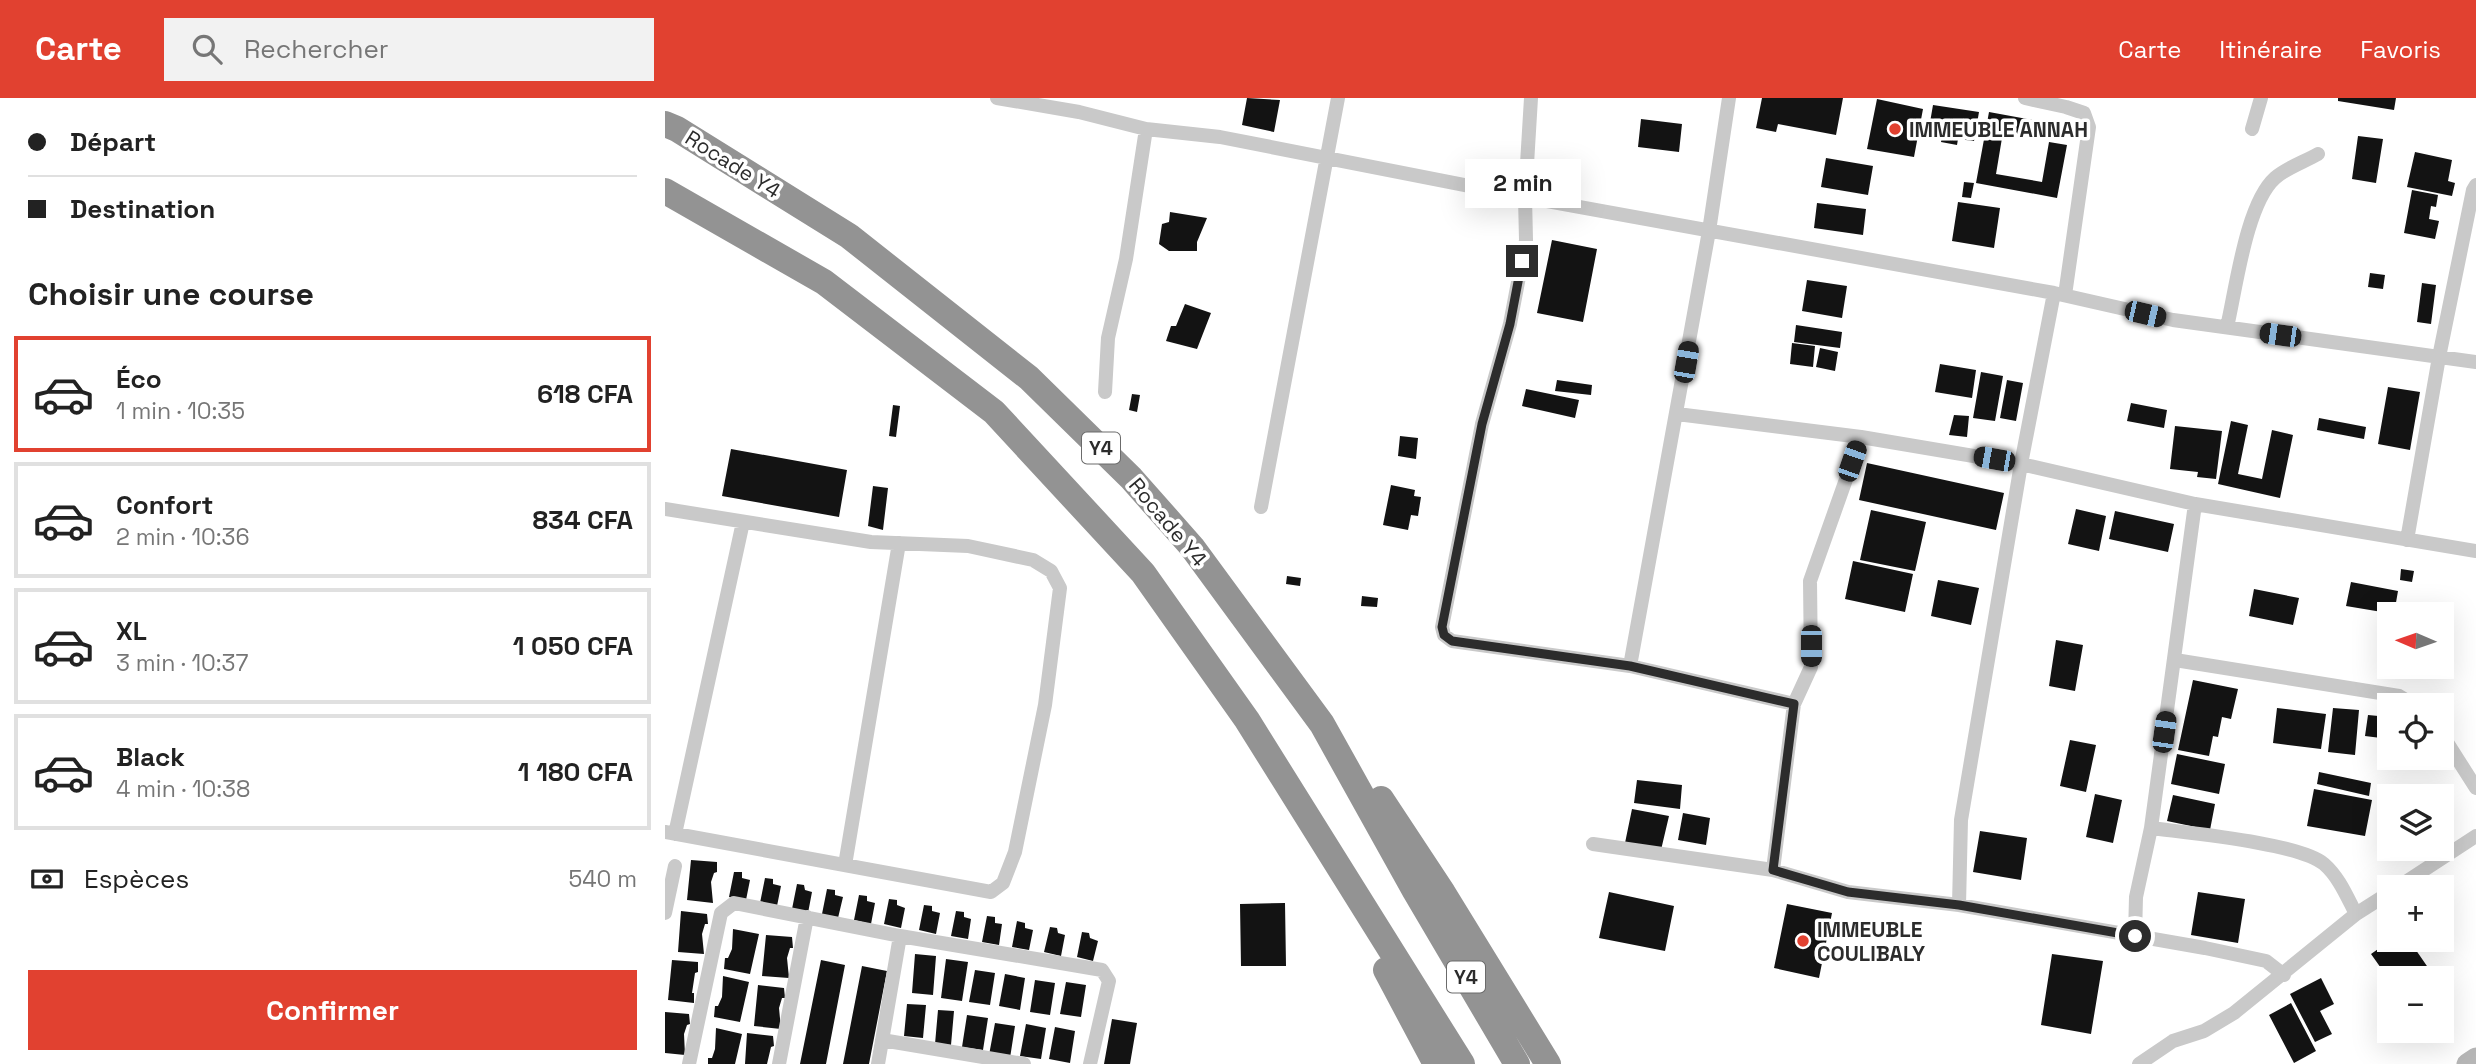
<!DOCTYPE html>
<html lang="fr">
<head>
<meta charset="utf-8">
<style>
  :root { --surface:#fff; --page:#f2f2f2; --text:#222; --muted:#767676; --line:#e0e0e0; --accent:#e14130 }
  body { margin:0; font-family:"Space Grotesk",sans-serif; background:var(--page); color:var(--text); height:100vh; display:flex; flex-direction:column; font-size:26px; white-space:nowrap }
  * { box-sizing:border-box; margin:0 }
  p { font-size:23px; color:var(--muted) }
  .icon { flex:none; width:38px; height:38px; fill:none; stroke:currentColor; stroke-width:2; stroke-linecap:round; stroke-linejoin:round }
  .map { position:relative; flex:1; overflow:hidden }
  .details { display:flex; flex-direction:column; background:var(--surface); width:665px }
  .details>* { flex:none }
  .banner { display:grid; align-content:center; height:154px; padding:0 28px; background:var(--surface) }
  .needle { width:46px; rotate:272deg }
  .tools { position:absolute; left:1712px; top:504px; display:grid; gap:14px }
  .tools a { display:grid; place-items:center; width:77px; height:77px; border-radius:0px; background:var(--surface); box-shadow:0 7px 28px #0002; font-size:35px }
  .end { position:absolute; width:32px; height:32px; margin:-16px; border:9px solid #2c2c2c; background:#fff; box-shadow:0 0 0 4px #fff }
  .from { border-radius:50% }
  .bubble { position:absolute; height:49px; border-radius:0px; background:var(--surface); box-shadow:0 7px 28px #0002; font-size:23px; font-weight:600; line-height:49px; text-align:center }
  .car { position:absolute; width:21px; height:42px; margin:-21px -10px; border-radius:9px; box-shadow:0 0 5px 2px #0007; background:linear-gradient(#222 24%,#8ab4d8 0 40%,#222 0 76%,#8ab4d8 0 86%,#222 0) }
  .banner b { display:flex; align-items:center; gap:24px; height:66px; font-size:26px }
  .banner b+b { border-top:2px solid var(--line) }
  .banner i { width:18px; height:18px; background:var(--text) }
  ul { padding:0; list-style:none }
  li { display:flex; align-items:center; gap:21px; height:116px; margin:0 14px 10px; padding:0 14px; border:4px solid var(--line); border-radius:0px }
  li div { flex:1 }
  li b { display:block; font-size:26px }
  li em { font-style:normal; font-weight:600 }
  li.on { border-color:var(--accent) }
  li>.icon { width:63px; height:63px; stroke-width:1.5 }
  h2 { padding:0 28px; font-size:32px; line-height:84px }
  .pay { display:flex; align-items:center; gap:18px; height:77px; padding:0 28px; font-size:26px }
  .pay p { margin-inline-start:auto }
  .action { display:flex; gap:14px; margin-top:auto; padding:14px 28px }
  .action a { flex:1; height:80px; border-radius:0px; background:var(--accent); color:#fff; font-size:28px; font-weight:600; line-height:80px; text-align:center }
  header { display:flex; align-items:center; gap:42px; box-sizing:border-box; height:98px; padding:0 35px; background:var(--accent); color:#fff }
  header strong { font-size:33px }
  nav { display:flex; gap:38px; margin-inline-start:auto; font-size:24px }
  .search { width:490px; height:63px; background:var(--page); display:flex; align-items:center; gap:18px; box-sizing:border-box; padding:0 24px; border-radius:0px; color:var(--muted); font-size:26px }
  main { display:flex; flex:1; min-height:0 }
  .map>svg:first-child { display:block }
  .building { fill:#131313 }
  .lines { fill:none; stroke-linecap:round; stroke-linejoin:round }
  .street { stroke:#c9c9c9; stroke-width:14 }
  .secondary { stroke:#b6b6b6; stroke-width:21 }
  .highway { stroke:#939393; stroke-width:26 }
  .route { stroke:#2c2c2c; stroke-width:9 }
  .poi-dot { fill:#e14130; stroke:#fff; stroke-width:2.5 }
  .labels { text-anchor:middle; dominant-baseline:central; stroke-width:7; stroke-linejoin:round; paint-order:stroke }
  .shield { fill:#fff; stroke:#6b6b6b; stroke-width:2 }
  .shield-label { font-size:19px; font-weight:bold; fill:#2c2c2c }
  .poi-label { font-size:21px; font-weight:bold; fill:#2c2c2c; stroke:#fff; text-anchor:start }
  .street-label { font-size:21px; fill:#2c2c2c; stroke:#fff }
</style>
</head>
<body>
<header>
<strong>Carte</strong>
<div class="search"><svg class="icon" aria-label="search" viewBox="0 0 24 24"><circle cx="10" cy="10" r="6"/><path d="M15 15l6 6"/></svg>Rechercher</div>
<nav><a>Carte</a><a>Itinéraire</a><a>Favoris</a></nav>
</header>
<main>
<section class="details">
<div class="banner">
<b><i class="from"></i>Départ</b>
<b><i></i>Destination</b>
</div>
<h2>Choisir une course</h2>
<ul>
<li class="on"><svg class="icon" aria-label="car" viewBox="0 0 24 24"><path d="M5 17H2v-5l4-1 3-4h7l3 4 3 1v5h-3M9 17h6M6 11h13"/><circle cx="7" cy="17" r="2"/><circle cx="17" cy="17" r="2"/></svg><div><b>Éco</b><p>1 min · 10:35</p></div><em>618 CFA</em></li>
<li><svg class="icon" aria-label="car" viewBox="0 0 24 24"><path d="M5 17H2v-5l4-1 3-4h7l3 4 3 1v5h-3M9 17h6M6 11h13"/><circle cx="7" cy="17" r="2"/><circle cx="17" cy="17" r="2"/></svg><div><b>Confort</b><p>2 min · 10:36</p></div><em>834 CFA</em></li>
<li><svg class="icon" aria-label="car" viewBox="0 0 24 24"><path d="M5 17H2v-5l4-1 3-4h7l3 4 3 1v5h-3M9 17h6M6 11h13"/><circle cx="7" cy="17" r="2"/><circle cx="17" cy="17" r="2"/></svg><div><b>XL</b><p>3 min · 10:37</p></div><em>1 050 CFA</em></li>
<li><svg class="icon" aria-label="car" viewBox="0 0 24 24"><path d="M5 17H2v-5l4-1 3-4h7l3 4 3 1v5h-3M9 17h6M6 11h13"/><circle cx="7" cy="17" r="2"/><circle cx="17" cy="17" r="2"/></svg><div><b>Black</b><p>4 min · 10:38</p></div><em>1 180 CFA</em></li>
</ul>
<div class="pay"><svg class="icon" aria-label="cash" viewBox="0 0 24 24"><path d="M3 7h18v10H3z"/><circle cx="12" cy="12" r="2"/></svg>Espèces<p>540 m</p></div>
<div class="action"><a>Confirmer</a></div>
</section>
<div class="map">
<svg width="1811" height="966" viewBox="0 0 1811 966">
  <rect width="100%" height="100%" fill="#fff"/>
  <path class="building" d="M582 0 615 2 609 34 577 27Z
    M1097 0H1178L1171 37 1113 26 1111 34 1091 30Z
    M1673 0H1731L1729 12 1673 3Z
    M1212 1 1258 11 1249 59 1202 51Z
    M1268 7 1314 14 1309 43 1293 41 1292 47 1276 44 1277 38 1263 36Z
    M1324 14 1378 24 1374 41 1338 34 1331 76 1377 84 1384 44 1402 47 1392 100 1311 85Z
    M976 21 1017 26 1014 54 973 49Z
    M1693 38 1718 41 1711 85 1687 81Z
    M1750 54 1787 62 1783 83 1790 85 1787 98 1742 89Z
    M1161 60 1208 68 1203 97 1156 89Z
    M1299 84 1309 85 1306 100 1297 99Z
    M1747 92 1773 97 1771 109 1766 108 1764 121 1774 123 1770 141 1739 135Z
    M1293 104 1335 110 1329 150 1287 143Z
    M1152 105 1201 111 1198 137 1149 130Z
    M505 114 542 120 532 144V153H504L494 146 497 126 504 124Z
    M887 142 932 151 918 224 872 215Z
    M1705 175 1720 177 1718 191 1703 189Z
    M1142 182 1182 188 1177 220 1137 213Z
    M1757 185 1771 187 1766 226 1752 224Z
    M520 206 546 215 532 251 501 243 506 228H511Z
    M1131 227 1177 234 1175 250 1129 244Z
    M1127 245 1150 248 1148 269 1125 266Z
    M1155 250 1173 254 1170 273 1151 269Z
    M1275 266 1311 272 1307 300 1270 294Z
    M1316 274 1338 278 1330 323 1308 320Z
    M892 282 927 287 926 297 890 293Z
    M1342 282 1358 285 1351 323 1335 320Z
    M1723 289 1755 294 1745 352 1713 346Z
    M861 291 914 302 910 320 857 308Z
    M467 296 475 297 472 314 464 312Z
    M1466 305 1502 312 1499 330 1462 323Z
    M228 307 235 308 231 339 224 338Z
    M1289 317 1304 318 1302 339 1284 337Z
    M1654 320 1701 329 1699 341 1652 332Z
    M1566 323 1583 327 1573 376 1597 381 1607 332 1628 337 1615 400 1553 386Z
    M1510 328 1557 333 1551 381 1532 379 1533 374 1505 371Z
    M735 338 753 340 751 361 733 358Z
    M66 351 182 372 174 419 57 398Z
    M1202 365 1339 395 1331 432 1194 402Z
    M726 387 750 392 749 398 756 399 753 418 746 417 743 432 718 427Z
    M208 388 223 390 218 432 203 428Z
    M1411 411 1441 418 1434 453 1403 446Z
    M1206 412 1261 424 1250 473 1195 462Z
    M1450 413 1509 426 1503 454 1444 441Z
    M1188 463 1248 476 1240 514 1180 501Z
    M1736 471 1749 473 1747 484 1735 482Z
    M622 478 636 480 635 488 621 486Z
    M1273 482 1314 490 1306 527 1266 518Z
    M1686 484 1733 493 1729 516 1681 508Z
    M1589 491 1634 500 1628 527 1584 518Z
    M697 498 713 500 712 509 696 508Z
    M1391 542 1418 547 1410 593 1384 588Z
    M1528 582 1573 591 1566 621 1557 619 1553 639 1548 638 1544 658 1513 652Z
    M1612 610 1661 616 1656 651 1608 645Z
    M1668 610 1694 612 1690 657 1663 654Z
    M1703 617 1724 619V641L1700 638Z
    M1405 642 1431 647 1421 694 1395 688Z
    M1512 656 1560 666 1554 696 1506 686Z
    M1654 674 1706 685 1704 698 1652 686Z
    M972 682 1017 687 1015 711 969 705Z
    M1649 691 1707 702 1700 738 1642 728Z
    M1430 696 1457 702 1448 745 1421 739Z
    M1508 697 1550 706 1545 732 1502 723Z
    M967 711 1004 718 996 752 960 745Z
    M1018 715 1045 720 1041 747 1013 742Z
    M1315 733 1362 740 1356 782 1308 774Z
    M26 762 52 764V774L49 775 46 784 48 805 22 802Z
    M69 774H77V780L85 782 81 802 64 799Z
    M100 780 108 781V786L116 788 112 808 95 805Z
    M132 786 139 787 140 792 147 794 143 815 127 811Z
    M162 791 170 792V797L178 799 173 820 157 816Z
    M944 794 1009 808 1000 853 934 840Z
    M1533 794 1580 801 1573 845 1526 837Z
    M194 797 202 798V803L210 805 206 826 189 822Z
    M224 801 232 802V807L240 810 236 830 219 826Z
    M620 805 621 868H576L575 806Z
    M1122 806 1167 815 1154 880 1109 870Z
    M259 807 267 808V813L275 815 271 836 254 832Z
    M16 813 42 816 43 826H40L37 836 39 856 13 854Z
    M291 813 299 814V819L306 821 303 841 286 838Z
    M322 818 330 819V825L337 826 334 847 317 844Z
    M352 823 360 825V830L368 832 364 852 347 849Z
    M385 829 392 830 393 835 400 837 396 858 379 854Z
    M68 831 94 836 85 876 59 871 60 860H63L67 851Z
    M417 834 424 835 425 840 433 843 428 863 412 859Z
    M101 837 127 839 128 850H125L122 860 124 880 97 878Z
    M1726 842H1744L1764 871 1751 880H1723L1706 856Z
    M250 856 271 858 268 897 247 895Z
    M1387 856 1438 863 1426 936 1376 927Z
    M281 861 303 864 297 903 276 900Z
    M7 862 33 864V874L30 875 27 895H29V905L3 902Z
    M156 862 180 867 161 966H135Z
    M197 868 222 873 204 966H178Z
    M310 872 330 875 325 907 304 904Z
    M340 876 360 880 355 912 334 908Z
    M58 878 84 884 75 924 49 919 50 908H53L57 899Z
    M1656 880 1669 906 1655 913 1667 936 1650 944 1625 896Z
    M370 882 390 885 385 917 365 914Z
    M401 884 421 887 416 919 395 916Z
    M93 887 119 890 120 900H117L114 910 116 931 89 928Z
    M1626 905 1651 953 1629 965 1604 917Z
    M242 906 261 907 258 940 239 938Z
    M273 912 289 913 286 947 270 946Z
    M0 914 24 916 25 926 22 927 19 936 20 957 0 955Z
    M302 917 323 920 318 952 297 949Z
    M447 921 472 925 465 966H439Z
    M330 925 350 928 345 960 324 957Z
    M361 926 381 930 376 961 355 958Z
    M390 929 410 933 405 965 384 961Z
    M51 930 77 936 70 966H43V960H47L50 951Z
    M82 935 108 938 109 948 106 949 102 966H80Z"/>
  <g class="lines">
    <path class="street" d="M332 0 414 14 481 31 555 39 860 99 1389 195 1508 222 1811 264
      M866 0 860 99 861 142 845 226 817 326 777 529 779 537 787 543 965 568 1044 133 1064 0
      M1360 0 1401 9 1419 15 1424 29 1400 197
      M1587 31 1596 0
      M1562 229C1571 191 1581 106 1610 80 1621 70 1639 64 1653 56
      M440 294 443 240 461 161 481 31
      M1012 316 1196 339 1356 366 1530 406 1811 453
      M596 409 673 0
      M0 411 206 444 303 448 368 462 386 473 395 490 380 607 350 754 338 785 326 794 0 734
      M1742 442 1774 259 1808 92 1811 87
      M1510 562 1734 598 1749 607
      M965 568 1129 606
      M1776 635 1811 690
      M1486 730C1523 735 1634 745 1659 766 1674 779 1682 799 1691 816
      M10 736 78 424
      M928 746 1108 772 1183 794 1294 807 1540 850 1601 863 1619 877
      M180 767 234 445
      M1108 772 1129 606 1146 569 1145 483 1196 339
      M1733 789 1811 738
      M1294 807 1296 722 1356 366 1389 195
      M0 815 10 768
      M1470 838 1471 799 1486 730 1530 406
      M217 942 359 966
      M24 966 56 815 69 805 235 838 437 872 444 883 425 966
      M114 966 142 819
      M213 966 235 838
      M1474 966 1508 943 1539 933 1569 915 1691 816 1724 795"/>
    <path class="secondary" d="M1802 966 1811 960"/>
    <path class="highway" d="M0 26 12 31 184 138 364 280 466 380 527 449 657 626 750 793 852 966
      M0 93 159 184 329 314 478 475 582 622 797 966
      M716 701 778 795 883 966
      M721 872 771 966"/>
  </g>
  <g class="lines">
    <path class="route" d="M857 163 845 226 817 326 777 529 779 537 787 543 965 568 1129 606 1108 772 1183 794 1294 807 1470 838"/>
  </g>
  <g class="poi-dot">
    <circle cx="1230" cy="31" r="7"/>
    <circle cx="1138" cy="843" r="7"/>
  </g>
  <g class="labels">
    <g class="shield">
      <rect x="417" y="334.5" width="38" height="31" rx="5"/>
      <rect x="782" y="863.5" width="38" height="31" rx="5"/>
    </g>
    <g class="shield-label">
      <text x="436" y="350">Y4</text>
      <text x="801" y="879">Y4</text>
    </g>
    <g class="poi-label">
      <text x="1244" y="31">IMMEUBLE ANNAH</text>
      <text x="1152" y="831">IMMEUBLE<tspan x="1152" dy="24">COULIBALY</tspan></text>
    </g>
    <g class="street-label">
      <text transform="translate(68 66) rotate(32)">Rocade Y4</text>
      <text transform="translate(503 424) rotate(50)">Rocade Y4</text>
    </g>
  </g>
</svg>
<div class="tools">
<a><svg class="needle" viewBox="-14 -14 28 28"><path d="M0-13l5 13h-10z" fill="#e53935"/><path d="M0 13l5-13h-10z" fill="#767676"/></svg></a>
<a><svg class="icon" aria-label="locate" viewBox="0 0 24 24"><circle cx="12" cy="12" r="6"/><path d="M12 2v4M12 18v4M2 12h4M18 12h4"/></svg></a>
<a><svg class="icon" aria-label="layers" viewBox="0 0 24 24"><path d="M12 4l9 5-9 5-9-5zM3 14l9 5 9-5"/></svg></a>
<a>+</a>
<a>−</a>
</div>
<i class="end from" style="left:1470px;top:838px"></i>
<i class="end" style="left:857px;top:163px"></i>
<div class="bubble" style="left:800px;top:61px;width:116px">2 min</div>
<i class="car" style="left:1480px;top:216px;rotate:103deg"></i>
<i class="car" style="left:1615px;top:237px;rotate:278deg"></i>
<i class="car" style="left:1021px;top:264px;rotate:10deg"></i>
<i class="car" style="left:1329px;top:361px;rotate:280deg"></i>
<i class="car" style="left:1187px;top:363px;rotate:19deg"></i>
<i class="car" style="left:1146px;top:548px;rotate:180deg"></i>
<i class="car" style="left:1499px;top:634px;rotate:8deg"></i>
</div>
</main>
</body>
</html>
